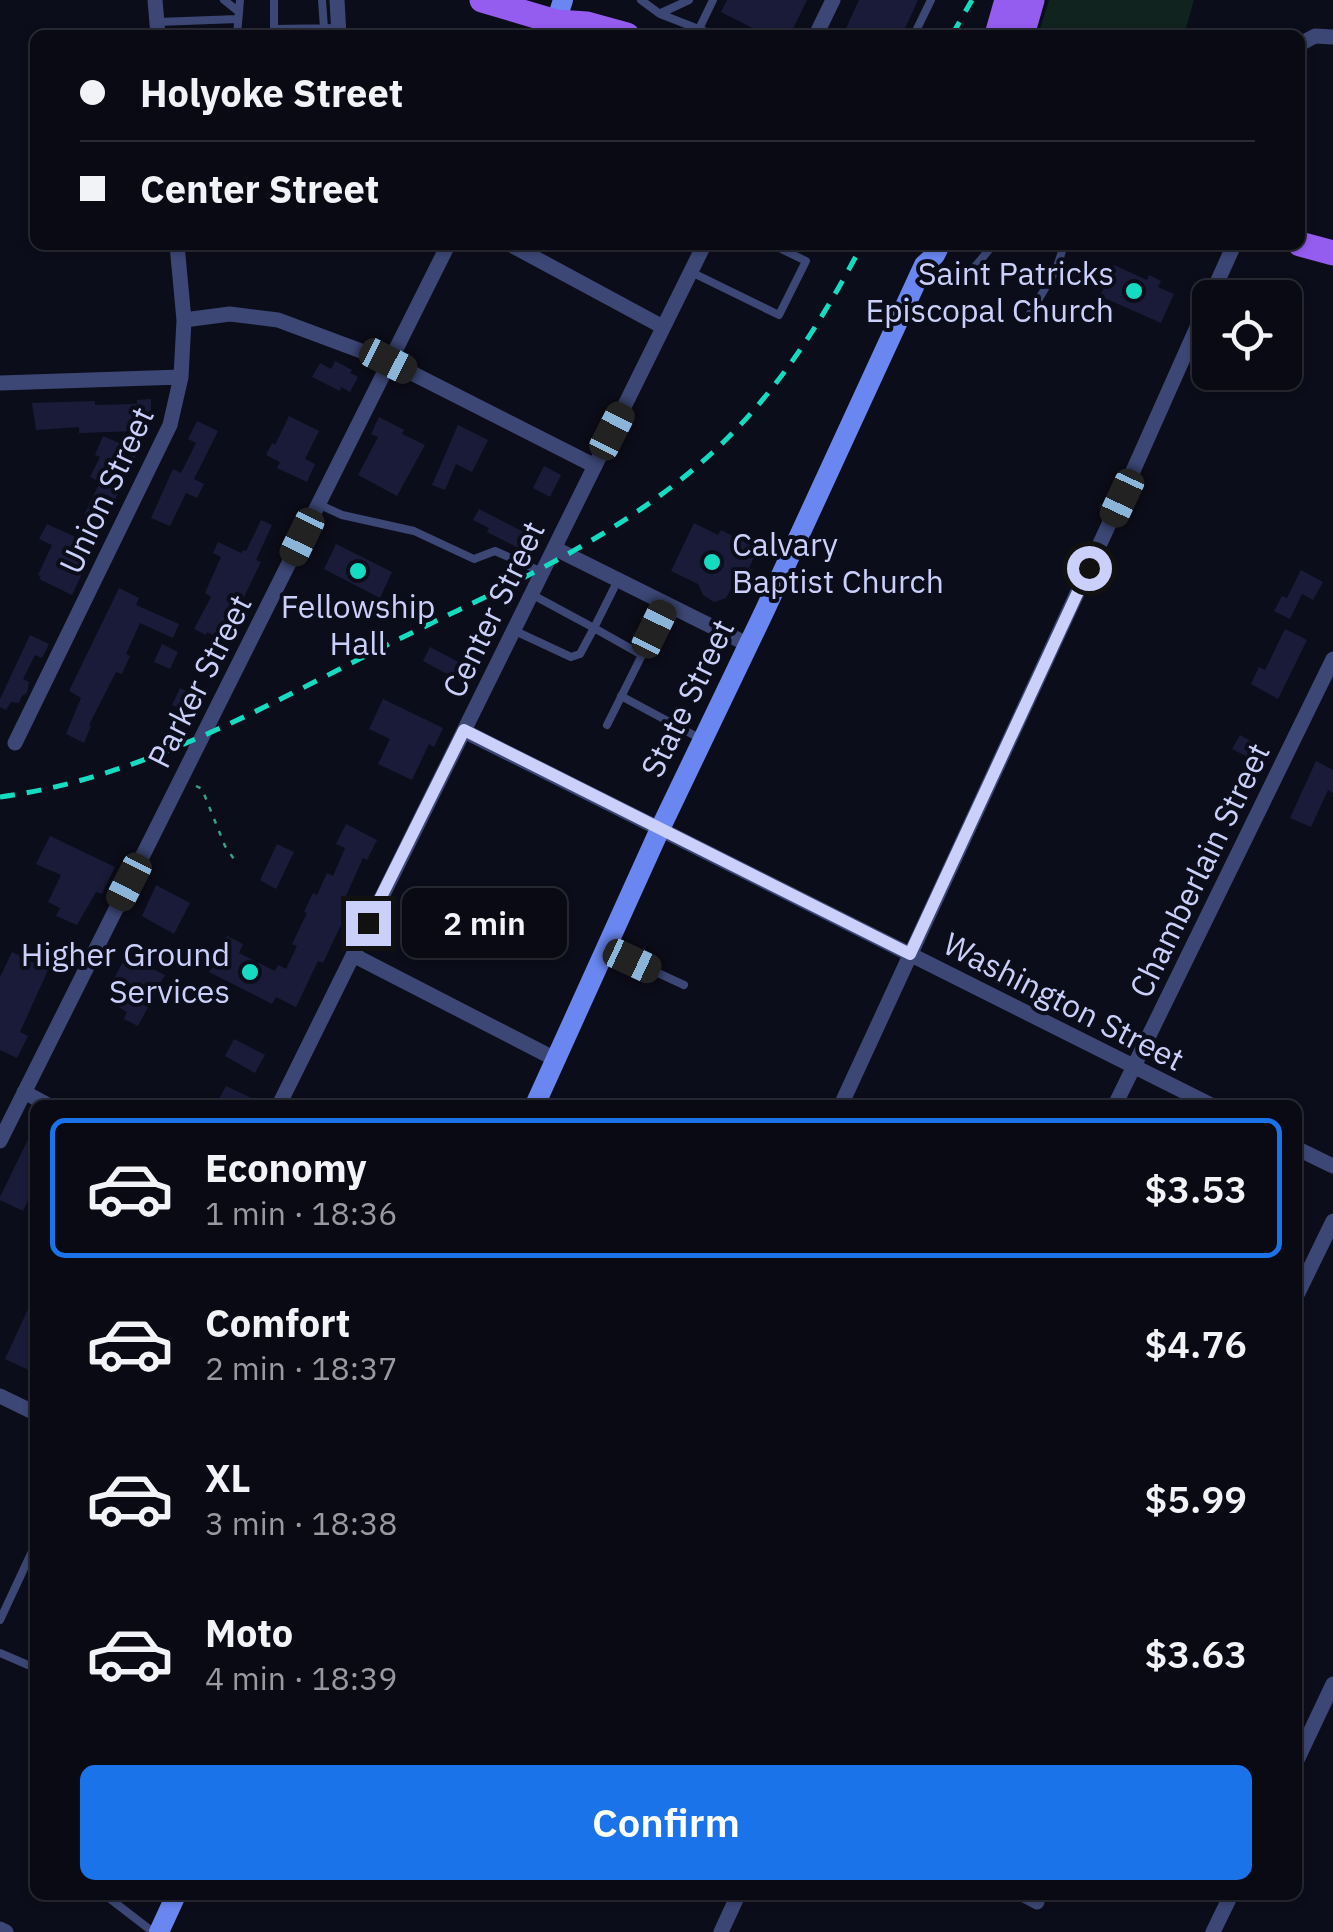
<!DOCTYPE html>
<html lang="en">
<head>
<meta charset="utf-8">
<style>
  :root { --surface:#090a14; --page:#12131d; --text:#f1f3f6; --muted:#999aa0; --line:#292b34; --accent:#1a73e8 }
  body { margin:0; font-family:"IBM Plex Sans",sans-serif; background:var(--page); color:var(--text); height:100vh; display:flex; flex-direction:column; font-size:38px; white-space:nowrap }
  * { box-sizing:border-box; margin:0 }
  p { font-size:32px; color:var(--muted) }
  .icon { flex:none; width:55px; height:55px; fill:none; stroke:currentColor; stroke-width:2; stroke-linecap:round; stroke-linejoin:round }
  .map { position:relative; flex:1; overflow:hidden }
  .side { position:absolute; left:30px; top:1100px; width:1272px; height:800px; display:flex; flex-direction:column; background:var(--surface); border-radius:15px; box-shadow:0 2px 8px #0004,0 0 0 2px var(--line) }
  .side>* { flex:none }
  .top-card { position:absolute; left:30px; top:30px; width:1275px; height:220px; border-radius:15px; box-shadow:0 2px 8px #0004,0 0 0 2px var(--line); display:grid; align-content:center; height:220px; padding:0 50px; background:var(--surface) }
  .controls { position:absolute; left:1192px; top:280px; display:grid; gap:20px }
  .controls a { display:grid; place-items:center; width:110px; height:110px; border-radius:15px; background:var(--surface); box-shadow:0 2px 8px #0004,0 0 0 2px var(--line); font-size:50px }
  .end { position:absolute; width:45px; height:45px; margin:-22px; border:12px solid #cad0fa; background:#111; box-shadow:0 0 0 5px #111 }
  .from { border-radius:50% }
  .bubble { position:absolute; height:70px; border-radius:15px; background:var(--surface); box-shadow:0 2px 8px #0004,0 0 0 2px var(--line); font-size:32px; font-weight:600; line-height:70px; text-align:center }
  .car { position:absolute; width:30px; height:60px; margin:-30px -15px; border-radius:12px; box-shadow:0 0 8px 2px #0007; background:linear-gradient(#222 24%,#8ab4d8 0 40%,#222 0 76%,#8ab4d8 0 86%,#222 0) }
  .top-card b { display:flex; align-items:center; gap:35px; height:95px; font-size:38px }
  .top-card b+b { border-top:2px solid var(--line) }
  .top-card i { width:25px; height:25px; background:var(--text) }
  ul { padding:18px 0 0; list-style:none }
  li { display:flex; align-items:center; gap:30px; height:140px; margin:0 20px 15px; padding:0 30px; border:5px solid transparent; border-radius:15px }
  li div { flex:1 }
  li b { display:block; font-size:38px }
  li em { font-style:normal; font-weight:600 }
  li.active { border-color:var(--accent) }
  li>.icon { width:90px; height:90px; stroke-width:1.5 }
  .primary-button { display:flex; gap:20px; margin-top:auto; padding:20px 50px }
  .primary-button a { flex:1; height:115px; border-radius:15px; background:var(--accent); color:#fff; font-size:40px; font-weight:600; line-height:115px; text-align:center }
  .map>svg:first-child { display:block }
  .green { fill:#10231e }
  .building { fill:#1a1b39 }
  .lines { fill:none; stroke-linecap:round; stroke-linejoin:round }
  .path { stroke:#37a181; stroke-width:2.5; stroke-dasharray:5 8; stroke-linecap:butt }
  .lane { stroke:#3c4775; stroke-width:8 }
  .street { stroke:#3c4775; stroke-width:15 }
  .secondary { stroke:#6a87f1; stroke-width:20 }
  .primary { stroke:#955cf0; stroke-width:25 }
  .rail { stroke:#15dcc0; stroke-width:5; stroke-dasharray:15 12; stroke-linecap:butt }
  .route { stroke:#cad0fa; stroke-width:12 }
  .poi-dot { fill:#15dcc0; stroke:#0c0d1a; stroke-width:4 }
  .labels { text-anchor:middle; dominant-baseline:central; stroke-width:8; stroke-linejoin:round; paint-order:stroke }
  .poi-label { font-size:32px; fill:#cad0fa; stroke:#0c0d1a; text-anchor:end }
  .street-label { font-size:32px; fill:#cad0fa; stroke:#0c0d1a }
</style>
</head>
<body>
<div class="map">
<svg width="1333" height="1932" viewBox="0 0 1333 1932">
  <rect width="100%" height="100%" fill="#0c0d1a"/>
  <path class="green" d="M1049 0H1194L1184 35H1038Z"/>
  <path class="building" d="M727 0H807L790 35H766L721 12Z
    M859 0H918L902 35H843Z
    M1114 265 1147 280 1149 275 1161 281 1158 287 1174 294 1161 323 1100 296Z
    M335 361 352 370 350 373 358 377 350 392 341 387 340 391 312 377 320 363 331 369Z
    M151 399V420H138V431L79 433V427L36 430 32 403 95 401V405L137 404V400Z
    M289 416 319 431 305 459 315 464 307 482 277 468 280 462 266 455 272 443 275 445Z
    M379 417 404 430 402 434 425 445 397 496 358 475 378 437 371 434Z
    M197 421 218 431 194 479 204 484 197 498 186 493 170 526 151 518 173 469 181 473 196 443 188 439Z
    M458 425 488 440 472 472 456 464 445 490 432 485Z
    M103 436 138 451 103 525 84 515 100 482 90 477 100 457 95 455Z
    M544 466 561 475 550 497 533 488Z
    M479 509 531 536 524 551 487 532 489 528 473 520Z
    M261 520 272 525 256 560 261 562 223 640 207 632 206 635 194 629 211 597 205 593 221 557 213 553 218 542 241 553 243 550 246 551Z
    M694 523 718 535 721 530 758 549 749 568 753 570 742 593 732 587 726 598 714 602 703 595 698 584 671 571Z
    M47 524 95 546 72 595 39 579 41 576 38 575 52 545 39 539Z
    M336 544 392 572 380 598 324 569Z
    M1301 570 1323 582 1313 600 1302 594 1290 619 1274 611 1282 596 1287 598Z
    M119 588 139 598 136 605 179 624 173 638 140 623 126 654 130 656 122 674 116 672 89 725 91 726 84 743 66 734 81 698 69 691Z
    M1285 629 1307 640 1278 699 1251 684 1259 667 1265 670Z
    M30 635 49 644 42 658 35 655 23 679 29 682 27 693 22 696 19 703 11 702 6 710 0 707V699Z
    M162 644 178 652 170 669 154 662Z
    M430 647 468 667 460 681 423 661Z
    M180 688 196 695 188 712 172 705Z
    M383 699 443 728 434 747 429 744 412 780 378 764 390 739 369 729Z
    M1240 735 1267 750 1260 763 1232 749Z
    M1316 761 1333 770V793L1328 790 1311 827 1290 818Z
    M346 824 377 840 367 860 363 858 341 907 348 910 323 963 318 961 296 1007 276 997 272 1004 209 972 227 936 243 944 239 953 275 971 278 965 286 969 297 946 292 944 307 913 304 912 313 893 317 895 327 873 333 876 345 848 336 844Z
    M50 836 115 867 102 894 96 892 77 925 56 916 60 908 48 902 61 875 36 864Z
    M277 844 294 852 276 889 260 880Z
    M156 885 190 903 174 934 142 916Z
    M12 952 48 970 20 1032 28 1036 17 1058 0 1050V977Z
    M126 956 165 975 138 1026 124 1019 127 1012 109 1001 114 991 109 988Z
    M234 1039 265 1055 255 1073 225 1056Z
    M226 1086 266 1105H216Z
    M35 1125V1186L23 1211 0 1200V1197Z
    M35 1294V1373L5 1359Z"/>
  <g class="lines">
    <path class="path" d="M196 786 202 789 225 846 236 862"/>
    <path class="lane" d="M224 0 239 12
      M274 0V29L339 28
      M322 0 324 28
      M641 0 660 14 714 35
      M661 13 689 0
      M158 22 238 19
      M699 29 713 0
      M237 35 240 0
      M914 35 931 0
      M928 266 960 279 968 275 993 245
      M691 272 779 315 806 261 773 245
      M1028 317 1056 270 1064 245
      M318 504 342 515 414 531 474 559 495 551 542 572
      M618 580 594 628 642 655 666 604
      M513 630 571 657 580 654 594 628 531 594
      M621 696 701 739
      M607 725 642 655
      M606 949 684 985
      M0 1620 35 1545
      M0 1653 35 1668
      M105 1895 153 1932"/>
    <path class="street" d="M155 0 158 35
      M337 0 339 35
      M816 35 833 0
      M1300 44 1315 36 1333 37
      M511 245 663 327
      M1210 298 1234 245
      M184 320 230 314 278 320 388 361 595 466
      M0 383 181 377
      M554 548 749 645
      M464 731 1211 1105
      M15 743 170 425 181 377 184 320 177 245
      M353 955 557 1060
      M24 1092 48 1105
      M279 1105 704 245
      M841 1105 1121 498 1210 298
      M1115 1105 1333 659
      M0 1141 448 245
      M1298 1149 1333 1166
      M1298 1293 1333 1221
      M0 1396 35 1413
      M1298 1758 1333 1684
      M1024 1895 1037 1902
      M0 1929 6 1932
      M721 1932 738 1895
      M1213 1932 1231 1895"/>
    <path class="secondary" d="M556 22 563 0
      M535 1105 660 829 765 610 924 265 935 255 940 245
      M159 1932 176 1895"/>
    <path class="primary" d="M482 0 556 22 575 35
      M556 22 587 24 627 35
      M997 35 1007 0
      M1022 35 1032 0
      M1300 244 1333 253"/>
    <path class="rail" d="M952 35 972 0
      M0 797C142 778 267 705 393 642 504 587 619 538 712 453 778 392 820 324 862 245"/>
  </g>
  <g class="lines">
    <path class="route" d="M368 923 464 730 910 954 1089 568"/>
  </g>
  <g class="poi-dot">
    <circle cx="1134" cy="291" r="10"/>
    <circle cx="712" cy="562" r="10"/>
    <circle cx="358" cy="571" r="10"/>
    <circle cx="250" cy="972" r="10"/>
  </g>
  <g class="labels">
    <g class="poi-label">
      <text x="1114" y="273">Saint Patricks<tspan x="1114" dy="37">Episcopal Church</tspan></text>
      <text x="732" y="544" text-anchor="start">Calvary<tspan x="732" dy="37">Baptist Church</tspan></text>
      <text x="358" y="606" text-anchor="middle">Fellowship<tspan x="358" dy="37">Hall</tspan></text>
      <text x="230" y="954">Higher Ground<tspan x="230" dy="37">Services</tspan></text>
    </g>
    <g class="street-label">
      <text transform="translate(106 490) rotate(-65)">Union Street</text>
      <text transform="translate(493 609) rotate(-64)">Center Street</text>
      <text transform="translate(199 681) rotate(-63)">Parker Street</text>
      <text transform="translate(687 698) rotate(-64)">State Street</text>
      <text transform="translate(1199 870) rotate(-64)">Chamberlain Street</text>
      <text transform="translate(1064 1001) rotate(27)">Washington Street</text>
    </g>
  </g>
</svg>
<div class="controls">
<a><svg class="icon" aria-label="locate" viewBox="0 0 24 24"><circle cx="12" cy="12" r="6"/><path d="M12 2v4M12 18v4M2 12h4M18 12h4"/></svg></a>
</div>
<i class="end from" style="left:1089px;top:568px"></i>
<i class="end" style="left:368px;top:923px"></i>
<div class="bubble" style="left:402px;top:888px;width:165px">2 min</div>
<i class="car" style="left:388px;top:361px;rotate:117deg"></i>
<i class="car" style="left:612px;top:431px;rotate:27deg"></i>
<i class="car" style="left:1122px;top:498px;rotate:205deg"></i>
<i class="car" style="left:302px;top:537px;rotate:206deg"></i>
<i class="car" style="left:654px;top:629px;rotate:26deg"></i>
<i class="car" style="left:129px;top:882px;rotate:207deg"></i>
<i class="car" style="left:632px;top:961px;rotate:115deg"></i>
<div class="top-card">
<b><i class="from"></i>Holyoke Street</b>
<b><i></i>Center Street</b>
</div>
<section class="side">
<ul>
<li class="active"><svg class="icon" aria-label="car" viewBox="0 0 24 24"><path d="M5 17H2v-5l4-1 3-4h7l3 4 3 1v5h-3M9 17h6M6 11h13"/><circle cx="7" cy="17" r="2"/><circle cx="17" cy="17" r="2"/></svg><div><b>Economy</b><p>1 min · 18:36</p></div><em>$3.53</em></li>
<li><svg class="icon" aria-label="car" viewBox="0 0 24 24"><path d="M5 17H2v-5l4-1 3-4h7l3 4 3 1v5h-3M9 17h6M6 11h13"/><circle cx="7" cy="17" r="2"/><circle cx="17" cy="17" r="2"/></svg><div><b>Comfort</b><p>2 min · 18:37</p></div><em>$4.76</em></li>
<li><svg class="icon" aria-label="car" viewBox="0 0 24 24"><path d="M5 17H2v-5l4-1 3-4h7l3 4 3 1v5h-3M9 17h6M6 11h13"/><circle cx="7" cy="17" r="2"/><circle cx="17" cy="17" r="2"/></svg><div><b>XL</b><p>3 min · 18:38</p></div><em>$5.99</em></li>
<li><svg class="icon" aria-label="car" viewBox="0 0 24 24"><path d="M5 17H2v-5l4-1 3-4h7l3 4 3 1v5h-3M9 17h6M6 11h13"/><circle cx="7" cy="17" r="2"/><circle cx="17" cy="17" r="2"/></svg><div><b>Moto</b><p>4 min · 18:39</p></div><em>$3.63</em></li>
</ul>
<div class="primary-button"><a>Confirm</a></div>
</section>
</div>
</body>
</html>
